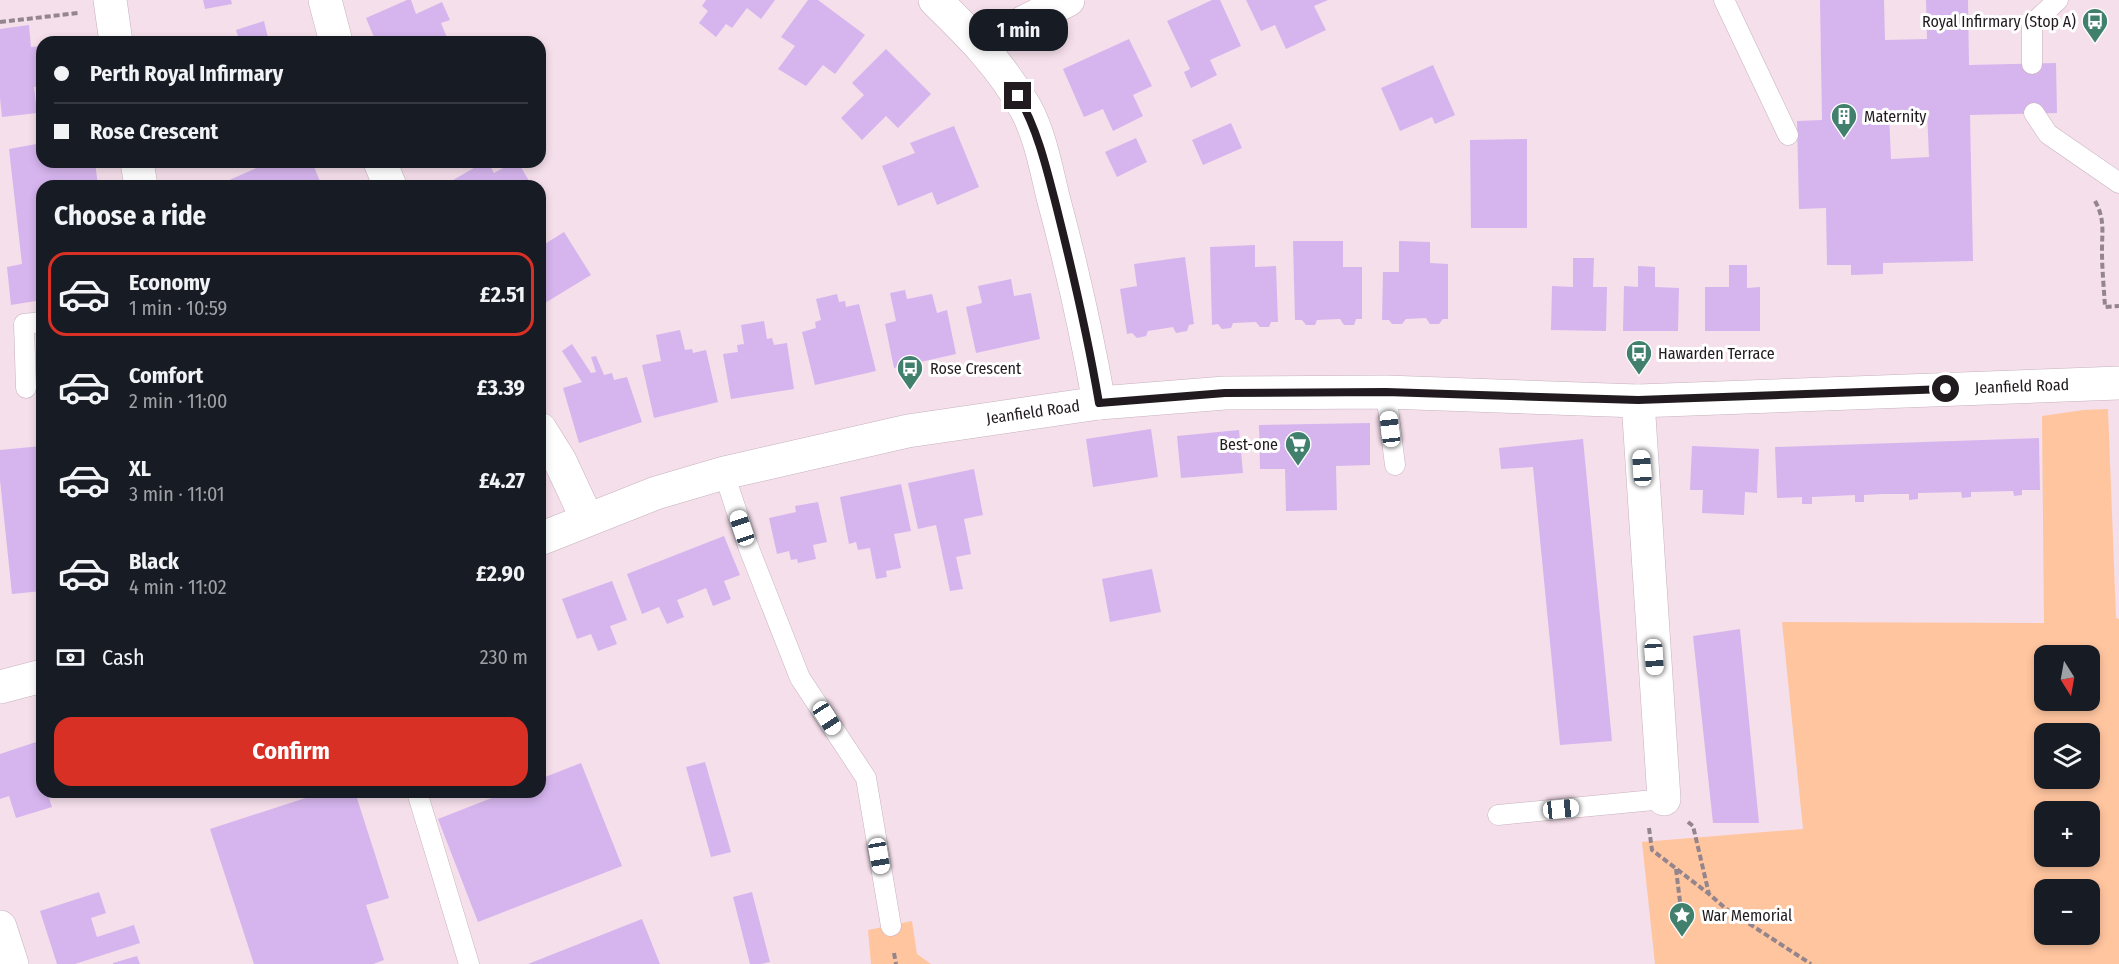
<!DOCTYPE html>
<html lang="en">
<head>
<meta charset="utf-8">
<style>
  :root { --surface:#171b24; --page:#20242c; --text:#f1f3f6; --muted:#9ea1a6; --line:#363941; --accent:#d93025 }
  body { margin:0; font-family:"Fira Sans Condensed",sans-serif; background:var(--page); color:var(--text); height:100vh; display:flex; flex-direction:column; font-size:22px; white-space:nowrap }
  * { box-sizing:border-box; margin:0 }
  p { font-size:20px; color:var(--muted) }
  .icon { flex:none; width:33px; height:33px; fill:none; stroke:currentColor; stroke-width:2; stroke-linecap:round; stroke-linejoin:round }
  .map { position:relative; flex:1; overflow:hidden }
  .drawer { position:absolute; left:36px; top:180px; width:510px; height:618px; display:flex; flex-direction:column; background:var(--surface); border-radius:18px; box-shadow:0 3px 9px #0003 }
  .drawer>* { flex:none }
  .banner { position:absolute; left:36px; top:36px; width:510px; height:132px; border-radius:18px; box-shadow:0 3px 9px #0003; display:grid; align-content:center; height:132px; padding:0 18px; background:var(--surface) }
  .needle { width:39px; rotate:169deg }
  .controls { position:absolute; left:2034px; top:645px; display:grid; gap:12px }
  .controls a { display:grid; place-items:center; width:66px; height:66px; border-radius:12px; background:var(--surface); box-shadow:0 3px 9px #0003; font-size:30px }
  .end { position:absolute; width:27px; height:27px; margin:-14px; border:8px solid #211a1e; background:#fff; box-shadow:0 0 0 3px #fff }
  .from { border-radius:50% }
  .bubble { position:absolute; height:42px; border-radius:18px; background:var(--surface); box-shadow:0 3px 9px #0003; font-size:20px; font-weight:700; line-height:42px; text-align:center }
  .car { position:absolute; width:18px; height:36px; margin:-18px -9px; border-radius:8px; box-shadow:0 0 4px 2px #0007; background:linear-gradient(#fff 24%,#345 0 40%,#fff 0 76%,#345 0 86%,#fff 0) }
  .banner b { display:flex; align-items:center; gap:21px; height:57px; font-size:22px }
  .banner b+b { border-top:2px solid var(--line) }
  .banner i { width:15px; height:15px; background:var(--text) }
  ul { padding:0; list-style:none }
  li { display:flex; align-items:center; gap:18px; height:84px; margin:0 12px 9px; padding:0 6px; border:3px solid transparent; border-radius:18px }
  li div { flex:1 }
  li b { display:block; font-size:22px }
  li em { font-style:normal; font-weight:700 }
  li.active { border-color:var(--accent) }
  li>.icon { width:54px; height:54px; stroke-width:1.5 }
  h2 { padding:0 18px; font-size:27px; line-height:72px }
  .pay { display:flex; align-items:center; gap:15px; height:66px; padding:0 18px; font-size:22px }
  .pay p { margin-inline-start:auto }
  .cta { display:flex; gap:12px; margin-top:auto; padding:12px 18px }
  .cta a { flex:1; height:69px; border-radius:18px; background:var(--accent); color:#fff; font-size:24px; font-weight:700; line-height:69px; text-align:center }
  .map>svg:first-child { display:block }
  .green { fill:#ffc59f; fill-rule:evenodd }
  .building { fill:#d6b5ee; fill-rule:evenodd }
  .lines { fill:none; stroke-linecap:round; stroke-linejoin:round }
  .service-casing { stroke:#c6b1bc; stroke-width:21 }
  .minor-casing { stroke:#c6b1bc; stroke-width:34 }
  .tertiary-casing { stroke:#c6b1bc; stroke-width:34 }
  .path { stroke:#94858d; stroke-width:4; stroke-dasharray:6 3; stroke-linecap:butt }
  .service { stroke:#fff; stroke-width:20 }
  .minor { stroke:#fff; stroke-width:33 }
  .tertiary { stroke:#fff; stroke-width:33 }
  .route { stroke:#211a1e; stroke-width:8 }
  .labels { text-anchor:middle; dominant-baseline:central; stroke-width:6; stroke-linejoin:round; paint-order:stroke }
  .poi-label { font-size:16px; fill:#211a1e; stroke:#fff; text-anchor:start }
  .street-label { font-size:16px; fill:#211a1e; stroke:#fff }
</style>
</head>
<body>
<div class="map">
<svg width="2119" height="964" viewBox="0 0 2119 964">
  <rect width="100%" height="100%" fill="#f5dfeb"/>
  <path class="green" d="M2108 409 2116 618 2119 619V964H1655L1642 842 1803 829 1782 622 2044 623 2042 416 2083 410ZM2044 656H2090V700H2044ZM2044 734H2090V778H2044ZM2044 812H2090V856H2044ZM2044 890H2090V934H2044Z
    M912 921 917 954 931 964H871L868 930Z"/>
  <path class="building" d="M203 0H231L232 4 205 9Z
    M407 0H411L416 14 442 2 450 20 441 23 448 40 442 42H376L366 18Z
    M706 0H775L761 19 747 8 732 28 726 24 716 37 699 23 708 11 702 6Z
    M808 0H818L865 35 835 74 823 65 806 86 778 69 795 46 781 37Z
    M1212 0H1220L1241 46 1210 60 1217 75 1191 88 1184 72 1190 69 1167 21Z
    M1246 0H1328L1314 6 1326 30 1286 49 1275 25 1261 31Z
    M1820 0H1884L1885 40 1927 39 1926 0H1968L1969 65 2056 63 2057 113 1970 115 1973 261 1883 263V274L1851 275V265H1827L1826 208 1799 209 1797 121 1822 120ZM1927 112 1929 157 1891 159 1889 114Z
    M264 21 269 42H240L236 30Z
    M29 25 31 47 42 46V86L34 87 37 113 2 117 0 98V29Z
    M1129 39 1152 86 1133 95 1143 116 1113 131 1103 109 1084 117 1063 69Z
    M886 49 931 94 898 128 886 116 862 140 841 118 864 95 852 83Z
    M1433 65 1455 115 1435 124 1432 117 1400 131 1381 88Z
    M1231 123 1242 148 1203 165 1192 140Z
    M954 126 979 187 937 205 932 192 898 206 882 166 915 153 910 143Z
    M1136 138 1147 162 1117 177 1105 152Z
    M1527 139V228H1471L1470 140Z
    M42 143V162H95L98 186H42V300L11 305 7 267 22 264 9 149Z
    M259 162H312L322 186H229L227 181 261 166Z
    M484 162H488L494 173 514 162H518L532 186H443Z
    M564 232 591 275 540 306V247Z
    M1293 241H1343V267H1362V319H1356L1354 325H1344L1340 319 1317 320 1315 325H1306L1302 320H1295Z
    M1399 241 1430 242V263L1448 264V319H1443L1439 324H1430L1426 318 1406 319 1402 324H1392L1389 320H1382L1383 272H1399Z
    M1255 245V267L1276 266 1278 322H1271L1269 327H1260L1256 322 1233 323 1231 328 1222 329 1218 324 1212 325 1210 247Z
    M1185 257 1194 324 1189 325 1187 331 1176 333 1173 327 1148 331 1146 336 1137 338 1132 333 1127 334 1120 289 1137 286 1134 264Z
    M1573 258H1594L1593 287H1607L1606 331 1551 330 1552 286 1573 287Z
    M1729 265H1747V288L1760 287V331H1705V287H1729Z
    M1638 266 1655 267V287L1679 288 1678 331H1623L1624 286 1638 287Z
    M1011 279 1014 296 1031 293 1040 339 976 353 966 307 982 303 978 286Z
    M905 290 907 299 932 294 937 313 947 310 956 354 894 368 885 324 896 321 890 293Z
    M837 294 839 302 845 301 846 307 859 304 876 371 815 385 802 332 816 328 815 322 821 320 816 299Z
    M764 321 767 339 772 338 774 345 787 343 794 389 731 399 723 354 738 352 737 345 744 344 741 325Z
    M680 330 685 350 692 349 693 353 706 350 718 402 654 418 642 365 661 361 656 335Z
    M572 344 591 373 596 372 591 357 596 356 604 375 612 373 614 380 627 377 642 422 579 443 563 388 582 382 562 351Z
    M1370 423V465L1336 466 1337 510 1286 511 1285 469H1260L1259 425Z
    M1151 429 1158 477 1093 487 1086 439Z
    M1239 430 1243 473 1181 478 1177 436Z
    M2039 438 2040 490H2022V495L2014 496 2013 491 1971 492V497L1962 498 1961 492 1918 493V499L1909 500V494H1883L1864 495V502H1855V495L1812 497V504H1802V497L1777 498 1775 447Z
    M1583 439 1612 741 1560 745 1533 467 1501 469 1499 448Z
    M42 446V591L12 594 0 480V450Z
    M1692 446 1759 449 1757 493 1745 492 1744 515 1702 513 1703 490H1690Z
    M974 469 983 515 964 519 971 554 956 557 963 589 950 591 936 525 918 529 908 483Z
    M901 484 911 531 894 534 901 568 886 571 887 577 876 579 870 548 858 550 856 542 849 544 840 497Z
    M818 502 827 542 813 545 816 559 798 563 797 559 791 560 789 551 777 554 769 518 796 512 795 506Z
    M724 536 740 575 724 581 731 599 713 606 706 588 692 594 677 600 684 617 667 624 659 607 642 614 627 574Z
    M1152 569 1161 612 1110 622 1102 579Z
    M612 581 627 620 610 626 617 644 598 651 591 634 577 639 562 599Z
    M1740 629 1759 823H1713L1693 636Z
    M42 740V792H47L52 807 16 818 9 796 0 799V754Z
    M705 762 731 852 711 857 686 767Z
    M581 763 622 866 478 922 438 819 507 792H540V779Z
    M324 792H355L389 898 366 905 384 960 373 964H254L210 829Z
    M99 892 106 913 91 918 97 937 134 925 140 943 75 964H57L40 911Z
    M752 892 770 962 761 964H750L733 897Z
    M642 919 660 964H528Z
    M137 956 140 964H113V963Z"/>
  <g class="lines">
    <g class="service-casing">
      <path id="service" d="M1724 0 1788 135
        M2032 64V24L2058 0
        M2034 113 2048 134 2119 183
        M26 388 24 324 42 322
        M1386 392 1395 465
        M724 473 748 546 800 678 866 778 891 926
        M417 792 469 964
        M1498 815 1664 799"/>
    </g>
    <g class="minor-casing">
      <path id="minor" d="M110 0 116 42
        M325 0 336 42
        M935 0C971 35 1001 65 1026 109 1040 135 1046 168 1053 197 1071 264 1087 334 1099 403
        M982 46 1024 22 1068 0
        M137 162 141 186
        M380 162 390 186
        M1638 401 1664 799
        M540 429 560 461 587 519
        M0 927 12 964"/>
    </g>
    <g class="tertiary-casing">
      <path id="tertiary" d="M540 539 656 493 724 473 908 431 1099 403 1225 393 1386 392 1638 401 2119 383
        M0 687 42 676"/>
    </g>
    <path class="path" d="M0 22 78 13
      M2095 201C2105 219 2102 231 2102 251 2102 270 2104 289 2105 307L2119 306
      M1688 822 1693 826 1709 894 1725 908 1811 964
      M1649 828 1652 850 1709 894
      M1676 869 1682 918
      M894 953 896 964"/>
    <use href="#service" class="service"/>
    <use href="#minor" class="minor"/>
    <use href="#tertiary" class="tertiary"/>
  </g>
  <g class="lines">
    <path class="route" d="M1018 96C1038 130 1047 170 1057 209 1073 273 1088 338 1099 403L1225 393 1386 392 1638 400 1946 389"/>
  </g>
  <defs>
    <g id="bus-pin" transform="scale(1.35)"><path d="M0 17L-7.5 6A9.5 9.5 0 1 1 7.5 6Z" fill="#41806d" stroke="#fff"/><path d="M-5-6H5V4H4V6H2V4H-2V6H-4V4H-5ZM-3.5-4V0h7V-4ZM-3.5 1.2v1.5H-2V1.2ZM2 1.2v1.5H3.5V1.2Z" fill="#fff"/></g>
    <g id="building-pin" transform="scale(1.35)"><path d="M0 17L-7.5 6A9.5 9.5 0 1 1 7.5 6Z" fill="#41806d" stroke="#fff"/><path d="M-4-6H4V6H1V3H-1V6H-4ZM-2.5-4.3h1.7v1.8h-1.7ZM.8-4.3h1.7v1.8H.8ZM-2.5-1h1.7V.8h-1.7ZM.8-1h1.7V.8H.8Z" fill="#fff"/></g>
    <g id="supermarket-pin" transform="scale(1.35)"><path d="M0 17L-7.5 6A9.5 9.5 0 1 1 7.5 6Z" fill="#41806d" stroke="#fff"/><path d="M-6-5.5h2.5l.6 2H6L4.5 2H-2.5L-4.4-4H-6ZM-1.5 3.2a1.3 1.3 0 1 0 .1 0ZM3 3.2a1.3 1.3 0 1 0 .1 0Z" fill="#fff"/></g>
    <g id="sight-pin" transform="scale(1.35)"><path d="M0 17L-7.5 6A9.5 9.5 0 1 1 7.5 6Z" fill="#41806d" stroke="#fff"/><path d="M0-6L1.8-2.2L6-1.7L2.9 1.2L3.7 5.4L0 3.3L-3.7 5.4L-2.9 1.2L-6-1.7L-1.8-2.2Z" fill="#fff"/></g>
  </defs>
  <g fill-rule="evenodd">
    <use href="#bus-pin" x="2095" y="21"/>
    <use href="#building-pin" x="1844" y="116"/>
    <use href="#bus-pin" x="1639" y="353"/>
    <use href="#bus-pin" x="910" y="368"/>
    <use href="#supermarket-pin" x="1298" y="444"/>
    <use href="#sight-pin" x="1682" y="915"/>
  </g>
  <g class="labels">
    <g class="poi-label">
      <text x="2076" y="21" text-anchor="end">Royal Infirmary (Stop A)</text>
      <text x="1864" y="116">Maternity</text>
      <text x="1658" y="353">Hawarden Terrace</text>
      <text x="930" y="368">Rose Crescent</text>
      <text x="1278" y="444" text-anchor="end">Best-one</text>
      <text x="1702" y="915">War Memorial</text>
    </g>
    <g class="street-label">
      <text transform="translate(2022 386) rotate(-2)">Jeanfield Road</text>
      <text transform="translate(1033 412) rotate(-8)">Jeanfield Road</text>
    </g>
  </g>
</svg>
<div class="controls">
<a><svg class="needle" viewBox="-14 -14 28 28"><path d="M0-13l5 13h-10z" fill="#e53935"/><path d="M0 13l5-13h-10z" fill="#9ea1a6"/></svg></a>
<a><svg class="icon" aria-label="layers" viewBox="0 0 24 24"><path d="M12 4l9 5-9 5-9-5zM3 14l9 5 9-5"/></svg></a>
<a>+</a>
<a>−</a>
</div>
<i class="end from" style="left:1946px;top:389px"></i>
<i class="end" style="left:1018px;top:96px"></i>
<div class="bubble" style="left:969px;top:9px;width:99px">1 min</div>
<i class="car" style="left:1390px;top:429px;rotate:353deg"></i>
<i class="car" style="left:1642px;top:468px;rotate:356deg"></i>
<i class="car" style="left:742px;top:528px;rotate:341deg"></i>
<i class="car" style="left:1654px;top:657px;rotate:176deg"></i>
<i class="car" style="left:827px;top:718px;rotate:147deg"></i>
<i class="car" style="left:1561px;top:809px;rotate:84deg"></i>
<i class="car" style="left:879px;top:856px;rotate:170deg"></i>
<div class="banner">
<b><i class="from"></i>Perth Royal Infirmary</b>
<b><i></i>Rose Crescent</b>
</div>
<section class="drawer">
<h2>Choose a ride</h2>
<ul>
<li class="active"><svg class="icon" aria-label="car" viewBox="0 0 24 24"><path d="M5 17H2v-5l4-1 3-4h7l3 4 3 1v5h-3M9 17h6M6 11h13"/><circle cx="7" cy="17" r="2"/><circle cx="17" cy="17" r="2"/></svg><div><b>Economy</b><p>1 min · 10:59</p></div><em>£2.51</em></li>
<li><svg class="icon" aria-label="car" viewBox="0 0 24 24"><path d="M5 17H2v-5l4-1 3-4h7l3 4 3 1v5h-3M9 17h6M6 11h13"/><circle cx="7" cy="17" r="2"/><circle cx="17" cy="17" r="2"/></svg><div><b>Comfort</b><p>2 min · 11:00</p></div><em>£3.39</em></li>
<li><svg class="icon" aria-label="car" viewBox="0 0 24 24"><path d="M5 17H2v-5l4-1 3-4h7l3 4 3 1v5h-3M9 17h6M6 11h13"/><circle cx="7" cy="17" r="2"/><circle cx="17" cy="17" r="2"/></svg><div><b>XL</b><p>3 min · 11:01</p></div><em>£4.27</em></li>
<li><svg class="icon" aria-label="car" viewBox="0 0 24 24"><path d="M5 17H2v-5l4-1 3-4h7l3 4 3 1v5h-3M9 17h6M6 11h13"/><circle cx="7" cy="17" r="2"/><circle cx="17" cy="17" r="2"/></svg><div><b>Black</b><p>4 min · 11:02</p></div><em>£2.90</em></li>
</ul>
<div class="pay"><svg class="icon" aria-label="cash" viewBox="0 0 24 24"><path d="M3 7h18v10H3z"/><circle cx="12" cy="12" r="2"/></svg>Cash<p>230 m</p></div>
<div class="cta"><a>Confirm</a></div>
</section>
</div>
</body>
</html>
